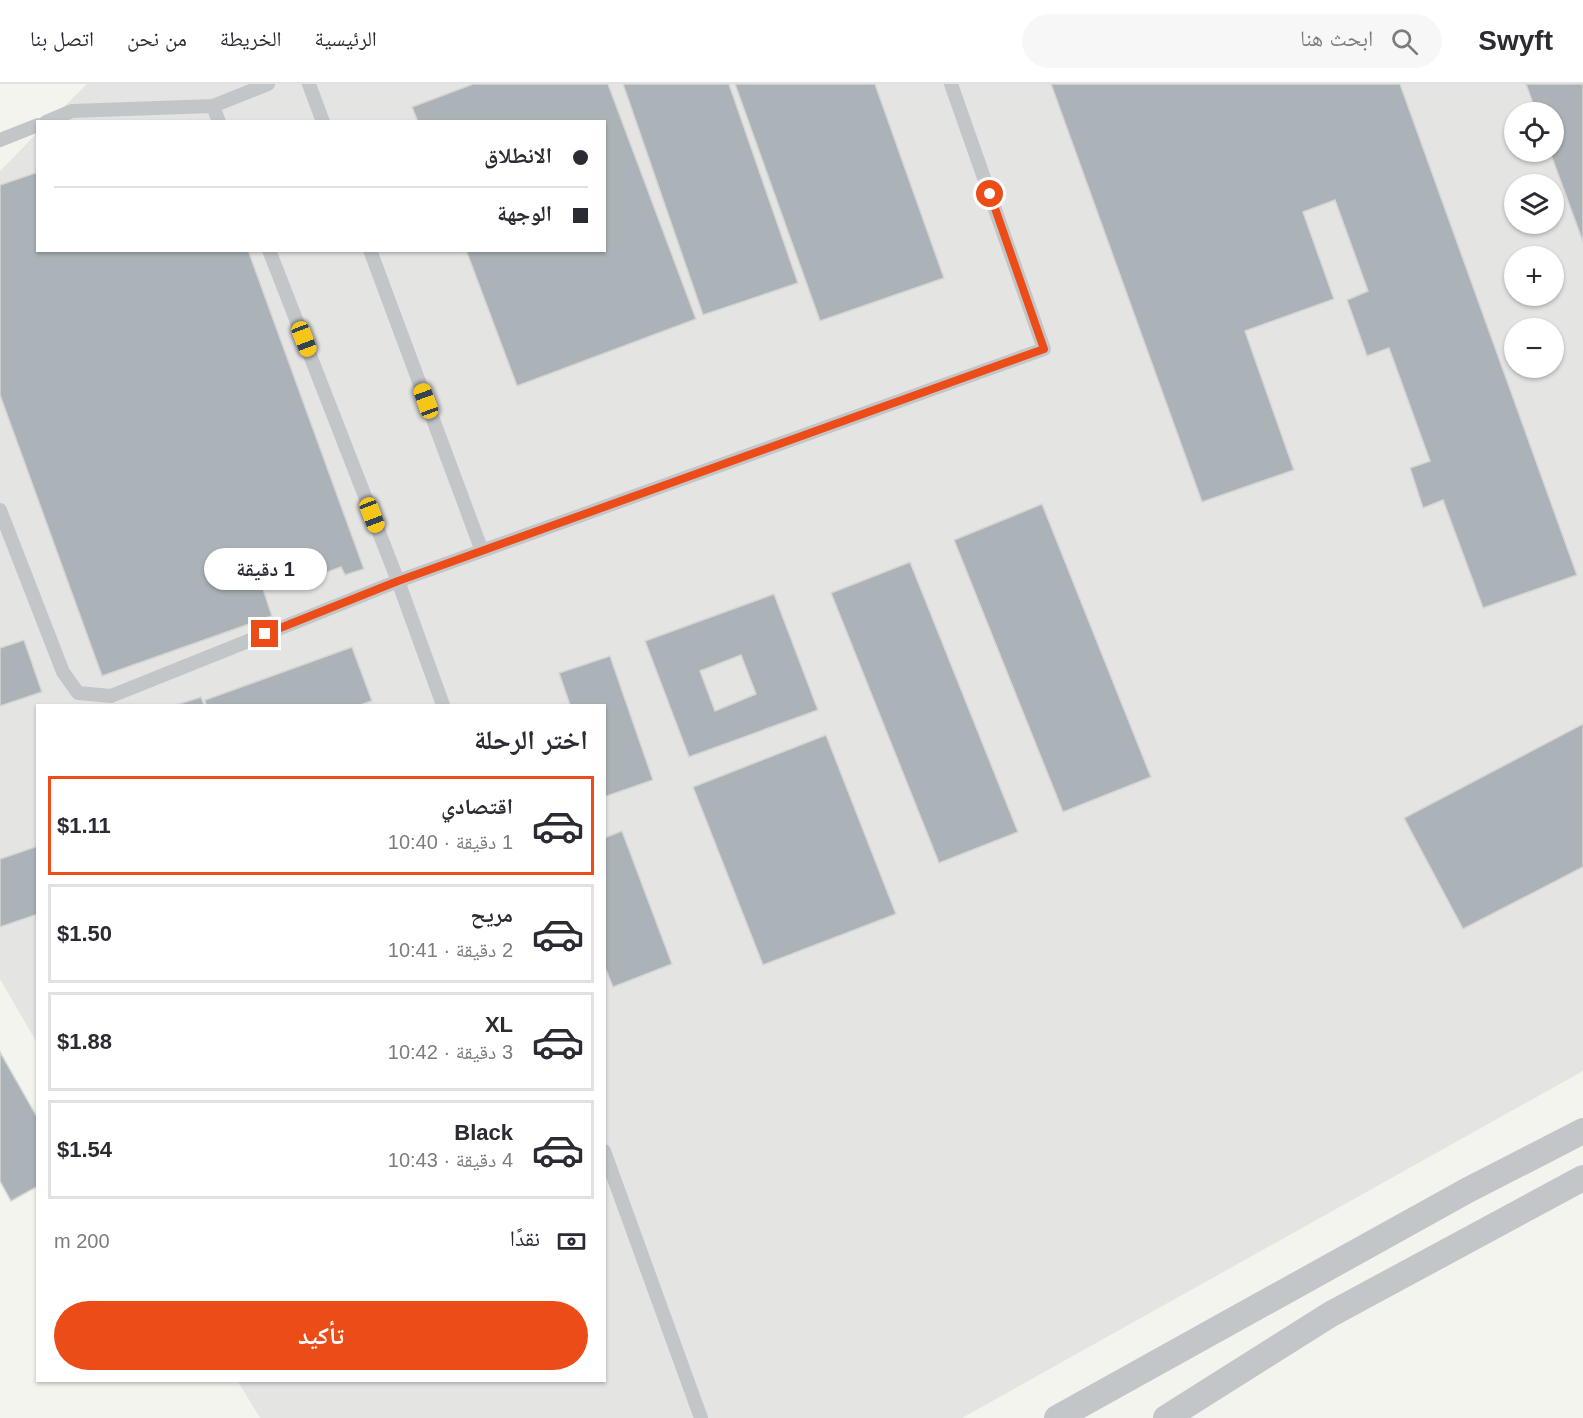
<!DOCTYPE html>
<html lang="ar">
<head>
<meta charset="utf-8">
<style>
  :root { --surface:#fff; --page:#f7f7f7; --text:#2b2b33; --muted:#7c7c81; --line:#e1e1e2; --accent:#ec4c17 }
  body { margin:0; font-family:Arial,"Noto Naskh Arabic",sans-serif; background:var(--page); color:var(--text); direction:rtl; height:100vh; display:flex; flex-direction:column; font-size:22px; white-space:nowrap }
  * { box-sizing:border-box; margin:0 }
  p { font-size:20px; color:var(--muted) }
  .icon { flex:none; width:33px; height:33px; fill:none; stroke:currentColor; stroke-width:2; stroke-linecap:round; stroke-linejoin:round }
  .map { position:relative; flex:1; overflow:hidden; direction:ltr }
  .drawer { position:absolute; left:36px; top:620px; width:570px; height:678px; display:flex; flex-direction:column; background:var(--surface); border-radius:0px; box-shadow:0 2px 4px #0004; direction:rtl }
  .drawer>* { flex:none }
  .hud { position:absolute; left:36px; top:36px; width:570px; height:132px; border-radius:0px; box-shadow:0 2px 4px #0004; direction:rtl; display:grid; align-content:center; height:132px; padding:0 18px; background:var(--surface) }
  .buttons { position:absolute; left:1504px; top:18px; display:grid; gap:12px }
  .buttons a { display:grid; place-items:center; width:60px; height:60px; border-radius:50%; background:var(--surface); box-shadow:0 2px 4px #0004; font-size:30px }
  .end { position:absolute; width:27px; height:27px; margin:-14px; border:8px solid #ec4c17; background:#fff; box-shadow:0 0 0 3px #fff }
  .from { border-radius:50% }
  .bubble { position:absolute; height:42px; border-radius:21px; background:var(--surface); box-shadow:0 2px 4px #0004; font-size:20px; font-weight:800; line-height:42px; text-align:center; direction:rtl }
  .car { position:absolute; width:18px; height:36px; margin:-18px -9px; border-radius:8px; box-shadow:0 0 4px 2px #0007; background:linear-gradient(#f5c518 24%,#345 0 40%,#f5c518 0 76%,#345 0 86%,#f5c518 0) }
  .hud b { display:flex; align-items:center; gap:21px; height:57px; font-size:22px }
  .hud b+b { border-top:2px solid var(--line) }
  .hud i { width:15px; height:15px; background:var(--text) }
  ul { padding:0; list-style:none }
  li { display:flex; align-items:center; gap:18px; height:99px; margin:0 12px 9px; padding:0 6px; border:3px solid var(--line); border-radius:0px }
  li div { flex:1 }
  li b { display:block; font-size:22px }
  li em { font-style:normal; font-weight:800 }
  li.current { border-color:var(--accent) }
  li>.icon { width:54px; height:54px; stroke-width:1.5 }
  h2 { padding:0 18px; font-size:27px; line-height:72px }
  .pay { display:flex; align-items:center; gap:15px; height:66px; padding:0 18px; font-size:22px }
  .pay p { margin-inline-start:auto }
  .action { display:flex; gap:12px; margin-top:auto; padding:12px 18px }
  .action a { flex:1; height:69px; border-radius:36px; background:var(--accent); color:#fff; font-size:24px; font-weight:800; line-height:69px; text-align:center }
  header { display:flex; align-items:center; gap:36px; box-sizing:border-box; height:84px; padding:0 30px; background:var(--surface); border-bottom:2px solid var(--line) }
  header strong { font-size:28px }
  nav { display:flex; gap:33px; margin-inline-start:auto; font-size:21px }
  .search { width:420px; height:54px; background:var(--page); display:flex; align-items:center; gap:15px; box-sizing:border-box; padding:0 21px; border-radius:33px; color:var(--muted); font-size:22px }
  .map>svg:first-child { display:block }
  .built { fill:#e4e5e3; fill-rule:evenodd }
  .building { fill:#abb3b8; stroke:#d5d5d2; stroke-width:1.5; fill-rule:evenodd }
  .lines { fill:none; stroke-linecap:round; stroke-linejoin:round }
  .service { stroke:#c3c6c9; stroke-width:14 }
  .minor { stroke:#c3c6c9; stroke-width:26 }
  .route { stroke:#ec4c17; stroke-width:8 }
</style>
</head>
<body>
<header>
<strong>Swyft</strong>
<div class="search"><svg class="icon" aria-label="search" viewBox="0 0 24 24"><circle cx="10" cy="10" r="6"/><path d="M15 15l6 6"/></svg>ابحث هنا</div>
<nav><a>الرئيسية</a><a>الخريطة</a><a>من نحن</a><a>اتصل بنا</a></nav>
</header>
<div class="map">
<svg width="1583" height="1334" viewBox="0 0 1583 1334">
  <rect width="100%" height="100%" fill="#f4f4ef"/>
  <path class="built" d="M87 0H1583V987L962 1334H260L237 1296H604V621H38L37 959 0 895V87L37 49 38 166H604V38L49 37ZM1515 28H1554V68H1515ZM1515 100H1554V140H1515ZM1515 172H1554V212H1515ZM1515 244H1554V284H1515Z"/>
  <path class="building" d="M473 0H608L696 235 517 302 466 166H604V38H418L412 23Z
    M623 0H729L798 199 703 231Z
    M735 0H875L944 194 820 237Z
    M1051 0H1400L1577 491 1483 524 1443 416 1423 424 1410 384 1430 377 1389 264 1367 272 1347 216 1368 207 1335 116 1303 128 1334 215 1245 247 1294 386 1202 418Z
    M1526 0H1583V158L1550 68H1554V28H1536Z
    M38 88V166H248L364 485 345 491 341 483 322 490 320 484 263 505 272 532 102 592 0 311V101Z
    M1042 420 1151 693 1063 728 954 456Z
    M910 478 1018 748 939 779 831 509Z
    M774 510 818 626 689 673 645 557ZM741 571 756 610 715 627 700 587Z
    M24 556 42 608 0 622V564Z
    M352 563 372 617 360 621H206L205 616Z
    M610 572 653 696 604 713V621H570L559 589Z
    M201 613 204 621H176Z
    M1583 640V783L1463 845 1404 734Z
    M826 651 896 830 763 881 693 703Z
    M622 747 672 880 613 903 604 881V754Z
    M38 762V830L0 843V775Z
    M0 968 38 1035V1102L11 1117 0 1097Z"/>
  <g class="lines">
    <path class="service" d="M309 0 323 38
      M213 22 219 38
      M46 38 72 27 213 22 268 0
      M0 56 38 41
      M269 166 398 497 443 621
      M370 166 482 467
      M0 426 63 588 78 609 111 612 398 497 1044 265 951 0
      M604 1067 701 1334"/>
    <path class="minor" d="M1057 1334 1468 1106 1583 1047
      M1166 1334 1331 1230 1583 1094"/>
  </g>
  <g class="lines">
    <path class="route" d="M265 550 398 497 1044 265 990 110"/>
  </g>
</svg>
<div class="buttons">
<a><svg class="icon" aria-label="locate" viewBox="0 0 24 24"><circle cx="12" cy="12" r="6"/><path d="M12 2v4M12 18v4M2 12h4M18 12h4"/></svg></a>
<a><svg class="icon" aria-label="layers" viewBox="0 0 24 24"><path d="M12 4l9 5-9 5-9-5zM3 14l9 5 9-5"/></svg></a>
<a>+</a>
<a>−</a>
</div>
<i class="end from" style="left:990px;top:110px"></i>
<i class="end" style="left:265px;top:550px"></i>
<div class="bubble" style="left:204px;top:464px;width:123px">1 دقيقة</div>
<i class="car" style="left:304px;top:255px;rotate:159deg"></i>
<i class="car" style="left:426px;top:317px;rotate:340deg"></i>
<i class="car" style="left:372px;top:431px;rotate:159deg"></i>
<div class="hud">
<b><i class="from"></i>الانطلاق</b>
<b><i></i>الوجهة</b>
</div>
<section class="drawer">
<h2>اختر الرحلة</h2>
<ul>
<li class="current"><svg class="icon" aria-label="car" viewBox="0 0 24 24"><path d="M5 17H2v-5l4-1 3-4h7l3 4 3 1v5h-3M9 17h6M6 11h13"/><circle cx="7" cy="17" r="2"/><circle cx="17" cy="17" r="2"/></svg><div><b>اقتصادي</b><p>1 دقيقة · 10:40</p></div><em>$1.11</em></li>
<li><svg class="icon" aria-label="car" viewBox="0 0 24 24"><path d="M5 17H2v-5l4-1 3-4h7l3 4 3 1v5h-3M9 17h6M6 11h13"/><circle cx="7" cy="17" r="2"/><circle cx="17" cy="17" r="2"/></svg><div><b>مريح</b><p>2 دقيقة · 10:41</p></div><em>$1.50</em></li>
<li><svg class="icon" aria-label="car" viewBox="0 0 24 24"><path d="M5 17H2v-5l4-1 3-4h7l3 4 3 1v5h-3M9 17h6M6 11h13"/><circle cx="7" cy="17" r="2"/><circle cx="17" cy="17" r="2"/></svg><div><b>XL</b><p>3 دقيقة · 10:42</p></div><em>$1.88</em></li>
<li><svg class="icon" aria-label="car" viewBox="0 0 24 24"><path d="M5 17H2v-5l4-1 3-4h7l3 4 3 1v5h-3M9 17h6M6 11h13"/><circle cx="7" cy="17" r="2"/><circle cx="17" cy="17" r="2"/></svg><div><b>Black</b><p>4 دقيقة · 10:43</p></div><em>$1.54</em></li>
</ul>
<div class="pay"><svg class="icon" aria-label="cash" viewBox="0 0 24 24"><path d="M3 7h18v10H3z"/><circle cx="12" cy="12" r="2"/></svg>نقدًا<p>200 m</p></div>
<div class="action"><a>تأكيد</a></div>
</section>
</div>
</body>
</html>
